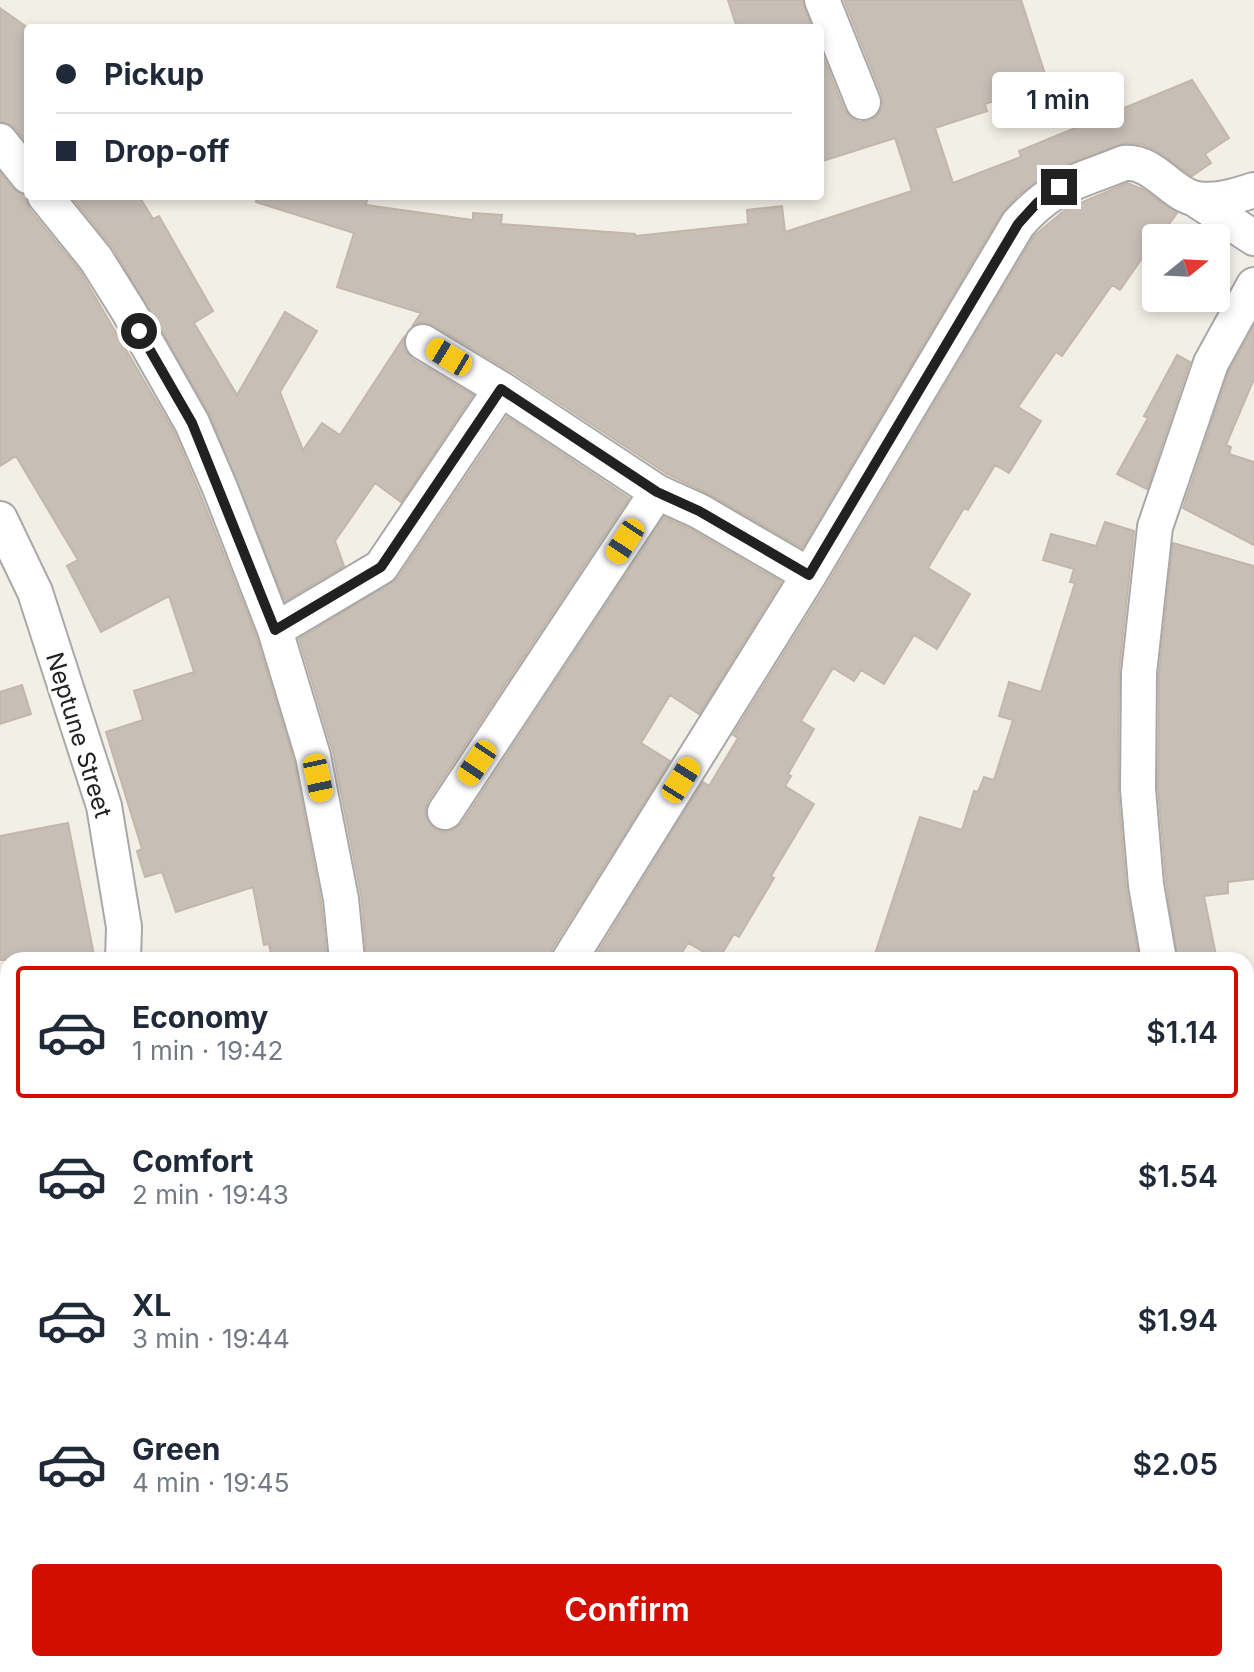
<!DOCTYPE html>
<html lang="en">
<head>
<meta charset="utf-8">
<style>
  :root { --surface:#fff; --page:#f2f2f3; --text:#1f2937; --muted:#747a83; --line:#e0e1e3; --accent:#d20e00 }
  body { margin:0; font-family:Inter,sans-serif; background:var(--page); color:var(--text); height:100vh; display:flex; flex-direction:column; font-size:30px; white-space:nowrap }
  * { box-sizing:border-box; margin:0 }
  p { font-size:26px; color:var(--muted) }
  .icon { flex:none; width:44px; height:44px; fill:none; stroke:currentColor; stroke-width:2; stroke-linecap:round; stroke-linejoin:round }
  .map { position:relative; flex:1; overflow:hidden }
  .side { position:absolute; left:0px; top:952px; width:1254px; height:720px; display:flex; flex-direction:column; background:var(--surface); border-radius:24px 24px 0 0; box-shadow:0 4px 12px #0003 }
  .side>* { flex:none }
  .banner { position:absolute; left:24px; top:24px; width:800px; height:176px; border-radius:8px; box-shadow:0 4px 12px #0003; display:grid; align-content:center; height:176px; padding:0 32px; background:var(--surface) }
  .needle { width:52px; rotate:72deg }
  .tools { position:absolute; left:1142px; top:224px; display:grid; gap:16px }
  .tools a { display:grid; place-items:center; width:88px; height:88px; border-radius:8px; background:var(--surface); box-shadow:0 4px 12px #0003; font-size:40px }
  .end { position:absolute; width:36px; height:36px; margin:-18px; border:10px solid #212121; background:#fff; box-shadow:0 0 0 4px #fff }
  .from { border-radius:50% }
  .bubble { position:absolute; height:56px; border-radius:8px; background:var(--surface); box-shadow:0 4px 12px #0003; font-size:26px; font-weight:600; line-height:56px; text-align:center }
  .car { position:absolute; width:24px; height:48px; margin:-24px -12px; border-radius:10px; box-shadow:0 0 6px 2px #0007; background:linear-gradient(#f5c518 24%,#345 0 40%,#f5c518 0 76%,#345 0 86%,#f5c518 0) }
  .banner b { display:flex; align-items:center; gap:28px; height:76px; font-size:30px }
  .banner b+b { border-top:2px solid var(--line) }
  .banner i { width:20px; height:20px; background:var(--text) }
  ul { padding:14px 0 0; list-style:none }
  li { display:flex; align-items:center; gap:24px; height:132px; margin:0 16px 12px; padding:0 16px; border:4px solid transparent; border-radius:8px }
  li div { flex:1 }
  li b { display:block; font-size:30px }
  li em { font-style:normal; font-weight:600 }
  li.selected { border-color:var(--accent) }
  li>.icon { width:72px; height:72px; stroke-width:1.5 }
  .cta { display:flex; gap:16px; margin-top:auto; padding:16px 32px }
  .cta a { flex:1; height:92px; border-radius:8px; background:var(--accent); color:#fff; font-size:32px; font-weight:600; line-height:92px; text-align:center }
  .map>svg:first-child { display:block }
  .building { fill:#c7beb6; stroke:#c4b6a8; stroke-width:2 }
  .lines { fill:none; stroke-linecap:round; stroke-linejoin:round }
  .minor-casing { stroke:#a8a8a8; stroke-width:38 }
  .minor { stroke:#fff; stroke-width:34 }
  .route { stroke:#212121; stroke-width:10 }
  .labels { text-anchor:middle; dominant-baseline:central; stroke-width:6; stroke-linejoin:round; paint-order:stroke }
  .street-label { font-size:24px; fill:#212121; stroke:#fff }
</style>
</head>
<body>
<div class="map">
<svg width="1254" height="1672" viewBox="0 0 1254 1672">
  <rect width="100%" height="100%" fill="#f2efe7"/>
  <path class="building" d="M728 0H802L812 28H737Z
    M844 0H1021L1048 83 985 104 987 111 935 128 953 183 1021 157 1019 151 1192 80 1229 138 1205 154 1211 163 1192 176 1154 149 1141 144 1124 143 1057 168 1017 196 1001 214 802 548 709 494 667 474 512 372 433 325 423 322 413 325 421 313 337 287 354 233 256 202 257 196H368L366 205 473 220V213L502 215 501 224 635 234V236L748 224 747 210 782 206 785 232 912 191 895 138 820 162V49L844 109 850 117 859 122 870 121 878 115 883 106 882 95Z
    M0 8 28 28V144L15 128 0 121Z
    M0 173 13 189 26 195 29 209 80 271 174 432 201 496 256 636 294 761 321 902 327 960H272L269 944 264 945 253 887 176 912 162 872 145 877 137 851 142 849 106 732 143 720 134 691 194 672 169 596 101 632 67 566 78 560 16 456 0 466Z
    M1127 183 1142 189 1177 213 1159 238H1156L1120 290 1112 285 1062 356 1056 352 1018 407 1041 421 1009 473 995 465 968 510 964 508 928 568 970 594 937 649 914 635 884 684 861 670 854 681 833 668 801 721 814 729 788 774 791 776 785 786 814 804 771 876 774 878 739 937 734 934 718 960 688 943 677 960H593L703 782 709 786 738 738 733 735 826 586 1034 236 1066 209Z
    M71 196H139L153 219 159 216 213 311 194 323 237 395 285 312 317 331 280 392 303 450 322 423 340 435 404 337 405 351 412 359 473 395 401 502 375 483 335 541 344 566 285 601 209 413 113 248Z
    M1254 326V379L1226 445 1231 447 1229 454 1254 462V545L1183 508 1229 371Z
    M1177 355 1190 362 1147 489 1117 474 1148 418 1144 416Z
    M507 417 629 498 428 801 425 810 427 820 435 829 443 832 453 830 462 823 664 517 690 529 781 582 699 714 670 695 641 743 670 761 552 949 549 960H367L361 895 333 752 299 639 397 579Z
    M1105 522 1134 531 1119 671 1118 789 1126 887 1139 960H873L920 817 962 830 974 791 978 792 984 777 994 780 1013 720 999 716 1009 682 1041 692 1075 583 1070 582 1074 569 1043 560 1051 534 1096 546Z
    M1173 543 1254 566V879L1228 882V893L1204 896 1217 960H1178L1166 882 1158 788 1159 674Z
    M22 685 31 714 0 724V692Z
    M68 823 95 960H0V836Z"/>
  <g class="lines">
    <g class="minor-casing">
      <path id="minor" d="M822 0 863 102
        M0 141 28 176
        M45 196 96 259 129 312 192 423 220 488 275 630 313 756 341 899 347 960
        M1195 199 1254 238
        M423 342 501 389 657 492 699 511 809 575
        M0 519 35 592 104 806 124 927 123 960
        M275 630 381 567 501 389
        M445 812 657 492
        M569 960 809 575 1018 224C1055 183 1076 183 1124 163 1154 160 1171 195 1197 199 1216 202 1236 196 1254 190
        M1159 960 1146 885 1138 789 1139 673 1155 527 1211 363 1254 285
        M0 1069H8
        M1246 1220 1254 1239
        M1246 1388 1254 1386
        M1246 1535 1254 1533
        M0 1643 8 1629
        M248 1672 251 1664
        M721 1672V1664"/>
    </g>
    <use href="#minor" class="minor"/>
  </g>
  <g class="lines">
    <path class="route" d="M139 331 192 423 275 630 381 567 501 389 657 492 699 511 809 575 1018 224 1037 203 1059 187"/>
  </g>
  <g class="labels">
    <g class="street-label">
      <text transform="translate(79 735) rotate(73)">Neptune Street</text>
    </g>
  </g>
</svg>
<div class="tools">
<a><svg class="needle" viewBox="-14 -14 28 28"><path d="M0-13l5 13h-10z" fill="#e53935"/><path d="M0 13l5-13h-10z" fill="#747a83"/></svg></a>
</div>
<i class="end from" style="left:139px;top:331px"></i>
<i class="end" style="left:1059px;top:187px"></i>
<div class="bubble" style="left:992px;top:72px;width:132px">1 min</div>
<i class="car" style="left:449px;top:357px;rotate:301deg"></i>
<i class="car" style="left:625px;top:541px;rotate:213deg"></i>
<i class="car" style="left:477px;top:763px;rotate:214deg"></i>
<i class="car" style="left:318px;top:778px;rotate:168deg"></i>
<i class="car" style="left:681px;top:780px;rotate:32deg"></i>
<div class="banner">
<b><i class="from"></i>Pickup</b>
<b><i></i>Drop-off</b>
</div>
<section class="side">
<ul>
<li class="selected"><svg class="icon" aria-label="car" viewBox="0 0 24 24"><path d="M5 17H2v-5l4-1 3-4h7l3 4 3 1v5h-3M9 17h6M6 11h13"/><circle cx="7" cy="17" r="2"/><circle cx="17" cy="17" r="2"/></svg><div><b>Economy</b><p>1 min · 19:42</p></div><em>$1.14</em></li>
<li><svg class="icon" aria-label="car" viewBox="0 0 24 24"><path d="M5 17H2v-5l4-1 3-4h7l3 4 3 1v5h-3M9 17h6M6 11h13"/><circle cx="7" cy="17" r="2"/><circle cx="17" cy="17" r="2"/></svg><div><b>Comfort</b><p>2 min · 19:43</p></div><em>$1.54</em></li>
<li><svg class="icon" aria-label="car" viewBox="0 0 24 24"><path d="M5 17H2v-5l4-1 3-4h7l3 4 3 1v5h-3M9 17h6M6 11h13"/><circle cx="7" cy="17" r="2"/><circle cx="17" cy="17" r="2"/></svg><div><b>XL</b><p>3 min · 19:44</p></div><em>$1.94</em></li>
<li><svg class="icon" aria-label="car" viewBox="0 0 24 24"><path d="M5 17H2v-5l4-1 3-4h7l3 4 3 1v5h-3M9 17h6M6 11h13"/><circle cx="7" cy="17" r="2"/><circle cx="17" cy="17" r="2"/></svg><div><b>Green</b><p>4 min · 19:45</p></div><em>$2.05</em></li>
</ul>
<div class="cta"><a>Confirm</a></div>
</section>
</div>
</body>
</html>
